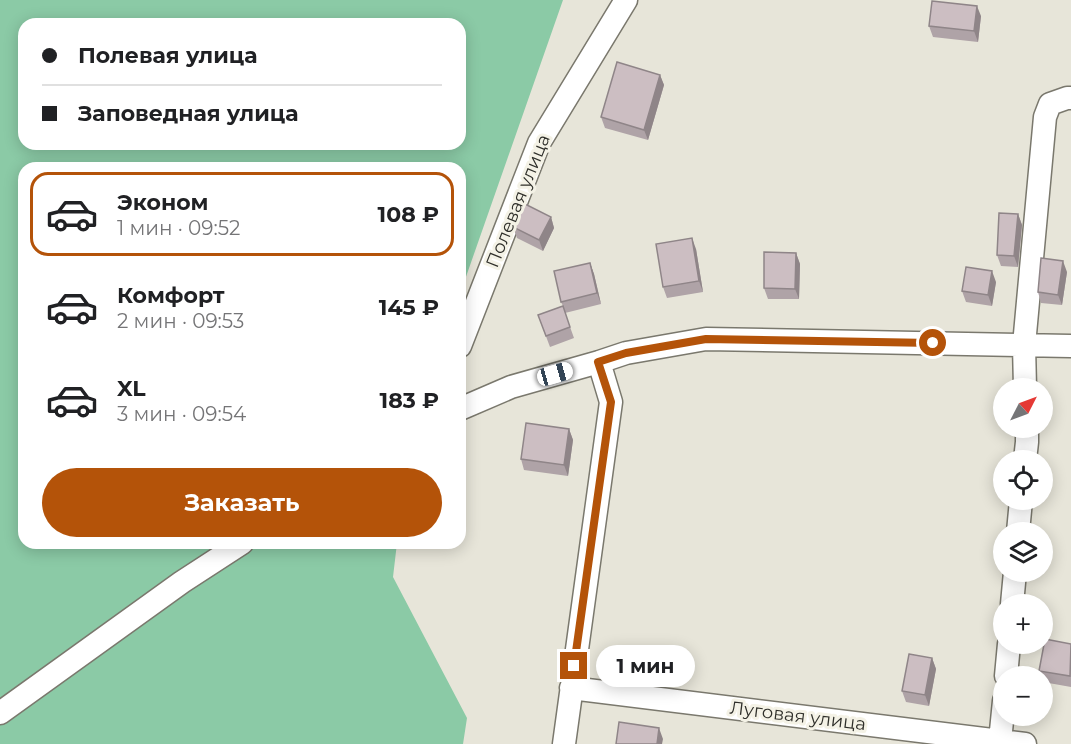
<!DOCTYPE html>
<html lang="ru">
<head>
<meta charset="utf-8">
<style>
  :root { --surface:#fff; --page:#f2f2f2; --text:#202124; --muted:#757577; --line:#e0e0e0; --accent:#b45309 }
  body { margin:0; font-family:Montserrat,sans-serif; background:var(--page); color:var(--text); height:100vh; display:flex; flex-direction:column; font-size:22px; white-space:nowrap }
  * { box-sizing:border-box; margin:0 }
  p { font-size:20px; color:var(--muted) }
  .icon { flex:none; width:33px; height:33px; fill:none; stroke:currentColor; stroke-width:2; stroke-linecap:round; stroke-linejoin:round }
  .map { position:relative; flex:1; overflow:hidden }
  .sheet { position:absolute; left:18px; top:162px; width:448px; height:387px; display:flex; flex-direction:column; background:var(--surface); border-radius:18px; box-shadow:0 3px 15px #0003 }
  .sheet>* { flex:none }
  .hud { position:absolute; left:18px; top:18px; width:448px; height:132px; border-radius:18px; box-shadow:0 3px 15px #0003; display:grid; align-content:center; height:132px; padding:0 24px; background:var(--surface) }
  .needle { width:39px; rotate:48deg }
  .tools { position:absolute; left:993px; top:378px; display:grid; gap:12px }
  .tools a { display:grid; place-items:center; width:60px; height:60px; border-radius:50%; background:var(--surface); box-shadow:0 3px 15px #0003; font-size:30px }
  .end { position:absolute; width:27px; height:27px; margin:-14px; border:8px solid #b45309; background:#fff; box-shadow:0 0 0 3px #fff }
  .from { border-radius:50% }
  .bubble { position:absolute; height:42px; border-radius:21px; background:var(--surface); box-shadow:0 3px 15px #0003; font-size:20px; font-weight:700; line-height:42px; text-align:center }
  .car { position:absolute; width:18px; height:36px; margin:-18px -9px; border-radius:8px; box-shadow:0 0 4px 2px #0007; background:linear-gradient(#fff 24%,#345 0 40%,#fff 0 76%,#345 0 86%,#fff 0) }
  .hud b { display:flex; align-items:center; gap:21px; height:57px; font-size:22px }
  .hud b+b { border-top:2px solid var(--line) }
  .hud i { width:15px; height:15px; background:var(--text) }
  ul { padding:10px 0 0; list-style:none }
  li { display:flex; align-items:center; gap:18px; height:84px; margin:0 12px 9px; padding:0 12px; border:3px solid transparent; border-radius:18px }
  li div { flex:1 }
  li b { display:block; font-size:22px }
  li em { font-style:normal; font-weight:700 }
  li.active { border-color:var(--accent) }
  li>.icon { width:54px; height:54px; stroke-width:1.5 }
  .button { display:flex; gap:12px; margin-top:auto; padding:12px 24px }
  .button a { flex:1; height:69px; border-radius:36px; background:var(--accent); color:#fff; font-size:24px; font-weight:700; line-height:69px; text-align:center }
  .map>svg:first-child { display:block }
  .green { fill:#8bcaa6; fill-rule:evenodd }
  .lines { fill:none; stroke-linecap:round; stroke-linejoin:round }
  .minor-casing { stroke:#7a786d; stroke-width:25 }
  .minor { stroke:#fff; stroke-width:22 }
  .wall { fill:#afa3a7 }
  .shaded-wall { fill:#8f8588 }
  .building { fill:#ccbec2; stroke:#8f8588; stroke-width:1.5 }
  .route { stroke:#b45309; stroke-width:8 }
  .labels { text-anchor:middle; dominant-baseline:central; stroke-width:6; stroke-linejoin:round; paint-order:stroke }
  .street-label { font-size:18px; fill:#2f2f2a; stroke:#f4f2e6 }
</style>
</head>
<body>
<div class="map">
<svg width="1071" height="744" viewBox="0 0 1071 744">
  <rect width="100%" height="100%" fill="#e7e5d9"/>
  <path class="green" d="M0 0H563L461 291 460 168H24V543H397L393 577 467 718 463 744H0ZM24 24H460V144H24Z"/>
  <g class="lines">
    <g class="minor-casing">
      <path id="minor" d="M460 346 539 143 626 0
        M1025 388 1024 345 1045 117 1050 104 1067 98H1071
        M460 409 511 387 599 362 626 353 706 339 1071 346
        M1025 460 1027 442V428
        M1018 532 1021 500
        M1012 604 1015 572
        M1006 676 1009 644
        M571 688 1025 744
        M0 713 182 582 242 543
        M1000 741 1004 701
        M564 744 611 402 599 362"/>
    </g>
    <use href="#minor" class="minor"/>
  </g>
  <path class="wall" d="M981 16 978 42 933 37 929 26Z
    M660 75 664 85 648 140 605 128 601 117Z
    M1018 214 1022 225 1018 267 1001 266 997 255Z
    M551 217 554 228 543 251 517 238 513 227Z
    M696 249 703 292 667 298 663 287Z
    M796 253 800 264 799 299H768L764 288Z
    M590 263 594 274 601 304 565 313 574 338 550 347 538 315 563 306 561 302Z
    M1067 272 1062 305 1041 303 1038 292Z
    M996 282 992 306 966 302 962 291Z
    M569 429 573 440 568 476 524 470 521 459Z
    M1071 644V687L1043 682 1042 676H1041L1039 671Z
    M932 658 936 669 929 706 906 702 902 691Z"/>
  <path class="shaded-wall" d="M977 6 981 16 978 42 974 31Z
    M660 75 664 85 648 140 644 130Z
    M1018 214 1022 225 1018 267 1014 256Z
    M551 217 554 228 543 251 539 240Z
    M692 238 696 249 703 292 699 281Z
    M796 253 800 264 799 299 795 289Z
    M1063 261 1067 272 1062 305 1058 295Z
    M590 263 594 274 601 304 597 293Z
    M992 271 996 282 992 306 988 295Z
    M569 429 573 440 568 476 564 465Z
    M932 658 936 669 929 706 925 695Z
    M659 728 663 739 662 744H657Z"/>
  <path class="building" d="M932 1 977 6 974 31 929 26Z
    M617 62 660 75 644 130 601 117Z
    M523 203 551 217 539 240 513 227Z
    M999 213 1018 214 1014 256 997 255Z
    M692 238 699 281 663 287 656 244Z
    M764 252 796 253 795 289 764 288Z
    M1041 258 1063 261 1058 295 1038 292Z
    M590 263 597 293 561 302 554 271Z
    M966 267 992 271 988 295 962 291Z
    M563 306 570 327 546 336 538 315Z
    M526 423 569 429 564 465 521 459Z
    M1045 639 1071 644 1070 676 1039 671Z
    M909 654 932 658 925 695 902 691Z
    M619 722 659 728 657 744H616Z"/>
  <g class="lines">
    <path class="route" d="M574 666 611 402 598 362 626 353 706 339 933 343"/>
  </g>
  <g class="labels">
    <g class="street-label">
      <text transform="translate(518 201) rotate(-68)">Полевая улица</text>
      <text transform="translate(798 716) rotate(7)">Луговая улица</text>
    </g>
  </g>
</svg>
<div class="tools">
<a><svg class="needle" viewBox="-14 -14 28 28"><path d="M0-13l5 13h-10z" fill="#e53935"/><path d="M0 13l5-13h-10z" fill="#757577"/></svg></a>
<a><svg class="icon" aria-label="locate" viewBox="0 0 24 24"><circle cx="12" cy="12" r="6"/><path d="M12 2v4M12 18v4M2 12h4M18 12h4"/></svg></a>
<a><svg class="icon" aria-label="layers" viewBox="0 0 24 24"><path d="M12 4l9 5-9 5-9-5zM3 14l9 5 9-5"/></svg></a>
<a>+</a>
<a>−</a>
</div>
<i class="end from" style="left:933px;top:343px"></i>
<i class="end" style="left:574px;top:666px"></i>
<div class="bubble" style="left:596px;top:645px;width:99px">1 мин</div>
<i class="car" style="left:555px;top:374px;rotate:74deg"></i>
<div class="hud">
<b><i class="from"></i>Полевая улица</b>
<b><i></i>Заповедная улица</b>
</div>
<section class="sheet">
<ul>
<li class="active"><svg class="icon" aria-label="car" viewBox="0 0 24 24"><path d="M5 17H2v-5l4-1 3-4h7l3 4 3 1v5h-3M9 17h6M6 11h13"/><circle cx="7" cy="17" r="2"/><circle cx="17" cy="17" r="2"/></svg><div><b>Эконом</b><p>1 мин · 09:52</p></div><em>108 ₽</em></li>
<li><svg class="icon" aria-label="car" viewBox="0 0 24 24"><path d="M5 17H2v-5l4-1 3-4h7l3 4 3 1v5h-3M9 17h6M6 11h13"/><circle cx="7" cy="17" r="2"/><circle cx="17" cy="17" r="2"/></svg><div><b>Комфорт</b><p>2 мин · 09:53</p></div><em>145 ₽</em></li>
<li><svg class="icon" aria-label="car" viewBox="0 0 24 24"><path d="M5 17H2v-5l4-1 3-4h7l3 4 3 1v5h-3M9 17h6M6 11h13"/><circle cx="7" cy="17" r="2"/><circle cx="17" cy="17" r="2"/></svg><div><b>XL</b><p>3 мин · 09:54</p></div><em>183 ₽</em></li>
</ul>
<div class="button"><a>Заказать</a></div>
</section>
</div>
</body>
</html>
